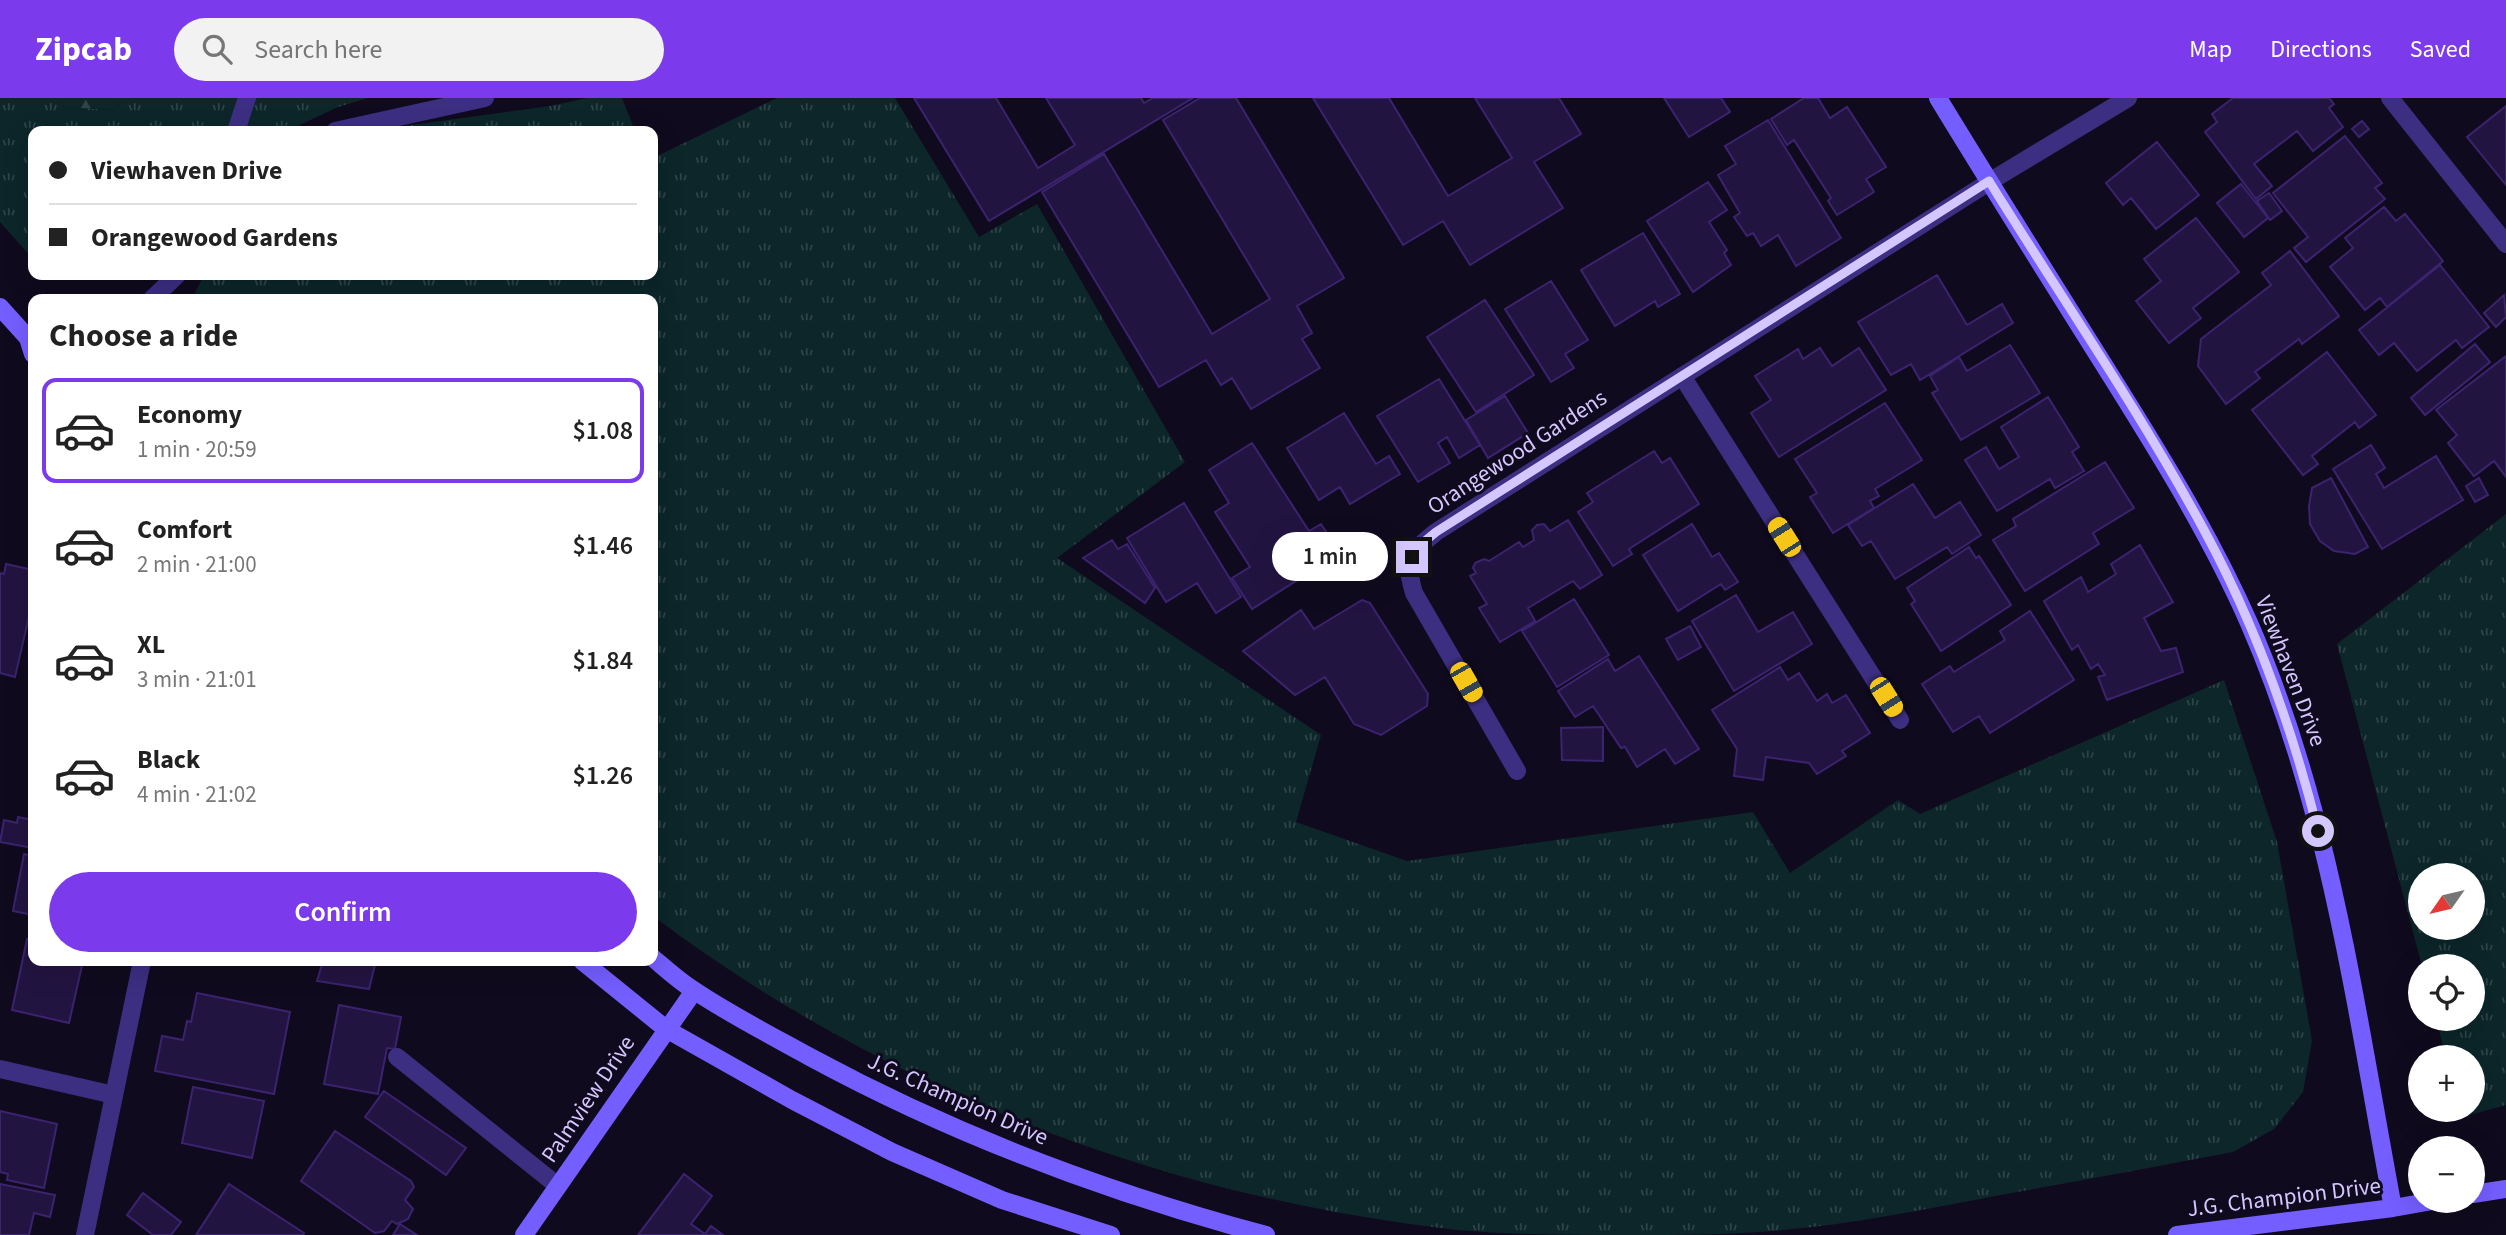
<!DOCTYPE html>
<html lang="en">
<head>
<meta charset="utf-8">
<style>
  :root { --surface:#fff; --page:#f2f2f2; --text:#222; --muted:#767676; --line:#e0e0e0; --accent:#7c3aed }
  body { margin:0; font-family:"Source Sans 3",sans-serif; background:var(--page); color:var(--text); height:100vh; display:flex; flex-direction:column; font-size:26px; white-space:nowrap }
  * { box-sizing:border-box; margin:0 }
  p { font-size:23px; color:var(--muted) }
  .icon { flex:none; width:38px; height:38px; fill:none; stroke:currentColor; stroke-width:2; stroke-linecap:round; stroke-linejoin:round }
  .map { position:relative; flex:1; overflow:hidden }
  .side { position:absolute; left:28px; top:196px; width:630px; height:672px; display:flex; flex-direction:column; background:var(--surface); border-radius:14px; box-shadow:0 7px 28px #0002 }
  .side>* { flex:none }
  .hud { position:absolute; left:28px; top:28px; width:630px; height:154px; border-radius:14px; box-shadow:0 7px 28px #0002; display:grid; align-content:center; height:154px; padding:0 21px; background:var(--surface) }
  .needle { width:46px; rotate:236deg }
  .fabs { position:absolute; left:2408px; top:765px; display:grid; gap:14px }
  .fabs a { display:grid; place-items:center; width:77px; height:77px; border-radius:50%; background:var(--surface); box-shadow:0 7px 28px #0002; font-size:35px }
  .end { position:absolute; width:32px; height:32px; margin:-16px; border:9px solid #d4c7ff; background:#111; box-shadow:0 0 0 4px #111 }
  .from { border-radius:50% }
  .bubble { position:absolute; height:49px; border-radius:24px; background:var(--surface); box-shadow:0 7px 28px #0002; font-size:23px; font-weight:600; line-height:49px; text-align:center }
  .car { position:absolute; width:21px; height:42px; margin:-21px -10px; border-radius:9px; box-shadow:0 0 5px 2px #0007; background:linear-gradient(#f5c518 24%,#345 0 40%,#f5c518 0 76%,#345 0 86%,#f5c518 0) }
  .hud b { display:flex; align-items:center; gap:24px; height:66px; font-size:26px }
  .hud b+b { border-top:2px solid var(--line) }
  .hud i { width:18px; height:18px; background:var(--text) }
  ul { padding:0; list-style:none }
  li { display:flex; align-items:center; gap:21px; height:105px; margin:0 14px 10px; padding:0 7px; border:4px solid transparent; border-radius:14px }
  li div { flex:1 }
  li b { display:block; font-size:26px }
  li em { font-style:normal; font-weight:600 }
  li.active { border-color:var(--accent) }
  li>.icon { width:63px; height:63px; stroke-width:1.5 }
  h2 { padding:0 21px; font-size:32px; line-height:84px }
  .primary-button { display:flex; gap:14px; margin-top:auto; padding:14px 21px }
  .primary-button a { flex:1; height:80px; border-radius:42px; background:var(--accent); color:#fff; font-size:28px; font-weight:600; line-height:80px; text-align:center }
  header { display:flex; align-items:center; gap:42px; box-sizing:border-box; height:98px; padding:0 35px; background:var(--accent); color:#fff }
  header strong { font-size:33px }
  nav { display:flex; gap:38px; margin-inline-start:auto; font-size:24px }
  .search { width:490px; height:63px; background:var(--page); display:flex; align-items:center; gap:18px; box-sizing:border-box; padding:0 24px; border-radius:38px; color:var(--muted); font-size:26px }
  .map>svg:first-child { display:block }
  .grass { fill:url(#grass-tufts); fill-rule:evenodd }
  .forest { fill:url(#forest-firs) }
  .building { fill:#221441; stroke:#3b236f; stroke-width:2 }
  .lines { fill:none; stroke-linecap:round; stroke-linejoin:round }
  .lane { stroke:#3c2f82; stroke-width:18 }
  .street { stroke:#3c2f82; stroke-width:18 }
  .secondary { stroke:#755eff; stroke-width:18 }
  .route { stroke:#d4c7ff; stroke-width:9 }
  .labels { text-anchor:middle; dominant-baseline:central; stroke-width:6; stroke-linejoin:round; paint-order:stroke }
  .street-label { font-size:23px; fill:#d4c7ff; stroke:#100a1e }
</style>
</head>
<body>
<header>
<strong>Zipcab</strong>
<div class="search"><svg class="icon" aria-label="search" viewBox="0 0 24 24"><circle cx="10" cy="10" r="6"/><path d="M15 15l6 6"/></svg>Search here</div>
<nav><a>Map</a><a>Directions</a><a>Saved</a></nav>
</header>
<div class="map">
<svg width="2506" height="1137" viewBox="0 0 2506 1137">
  <defs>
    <pattern id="grass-tufts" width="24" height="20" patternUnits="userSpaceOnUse" patternTransform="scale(1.75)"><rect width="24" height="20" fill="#0c2629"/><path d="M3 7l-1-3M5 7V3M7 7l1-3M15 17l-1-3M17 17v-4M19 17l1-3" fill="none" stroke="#2e4449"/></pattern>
    <pattern id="forest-firs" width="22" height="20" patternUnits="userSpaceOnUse" patternTransform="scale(1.75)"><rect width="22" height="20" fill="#0c2629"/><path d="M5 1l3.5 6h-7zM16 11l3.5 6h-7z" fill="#2e4449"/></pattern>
  </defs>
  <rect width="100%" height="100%" fill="#100a1e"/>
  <path class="grass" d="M0 0H55L64 9 113 12 125 0H368L338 9 287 33H33V161L0 124Z
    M587 0H622L635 33H385L397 29 550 8Z
    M777 0H895L979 139 1037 106 1185 364 1057 460 1321 637 1296 724 1407 763 1753 714 1790 775 1898 702 1920 716 2224 582 2277 744 2312 943 2303 994 2274 1031 2233 1054C2153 1069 2074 1084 1995 1098 1922 1112 1848 1127 1773 1133 1726 1137 1679 1137 1632 1137 1574 1137 1515 1137 1457 1132 1168 1100 885 993 653 818V201H192L204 177H653V60Z
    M2506 416V1007L2462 1019 2460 1012H2473V959H2446L2436 921 2473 920V868H2422L2337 546ZM2473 777V830H2420V777Z"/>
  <path class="forest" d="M55 0H125L113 12 64 9Z"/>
  <path class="building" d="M914 0H996L1038 70 1075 47 1046 0H1141L1144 5 1153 0H1193L989 123Z
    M1200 0H1236L1344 180 1297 208 1312 235 1302 241 1320 270 1251 311 1232 280 1221 287 1206 262 1159 289 1042 94 1104 56 1212 236 1270 201 1163 22Z
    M1313 0H1389L1448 98 1512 60 1475 0H1559L1581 36 1534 64 1563 110 1470 167 1443 123 1403 147Z
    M1664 0H1721L1730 14 1689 39Z
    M1804 0H1818L1830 20 1847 9 1886 69 1866 81 1874 94 1837 117 1828 103 1831 100 1794 42 1787 47 1771 21Z
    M2233 0H2329L2334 6 2329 10 2343 29 2313 53 2297 33 2254 66 2272 88 2256 101 2205 34 2217 24 2212 16Z
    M2506 8V87L2467 39Z
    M1768 22 1841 140 1796 168 1778 137 1761 148 1753 135 1747 138 1734 119 1740 115 1718 77 1736 66 1725 48Z
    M2362 23 2369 31 2359 39 2352 31Z
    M2345 38 2382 85 2375 90 2385 101 2306 164 2294 150 2308 139 2273 95Z
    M2157 44 2199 97 2156 131 2131 100 2123 107 2106 85Z
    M1708 84 1727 112 1709 124 1727 152 1724 155 1731 167 1693 194 1647 123Z
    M2241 86 2268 120 2244 139 2217 105Z
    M2269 95 2282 113 2270 122 2257 103Z
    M2384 109 2396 123 2405 116 2443 163 2387 209 2380 200 2365 212 2330 169 2353 150 2345 140Z
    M2196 120 2239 174 2193 210 2201 220 2169 245 2136 203 2161 183 2144 161Z
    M1643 135 1680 196 1658 209 1655 203 1615 228 1581 172Z
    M2290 153 2339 218 2302 246 2299 241 2255 274 2260 280 2226 306 2198 268 2201 241 2271 187 2262 175Z
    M2440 167 2489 229 2462 250 2456 242 2417 273 2394 245 2379 257 2359 232Z
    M1937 177 1967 227 2002 206 2013 225 1920 282 1911 266 1891 277 1858 224Z
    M1551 183 1588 242 1565 256 1574 270 1551 284 1505 211Z
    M2504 197 2506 219 2496 229 2484 215Z
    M1485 202 1534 277 1476 314 1427 239Z
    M2475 246 2490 264 2425 317 2411 300Z
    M2010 247 2040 295 1961 342 1932 295 1938 292 1930 278 1959 259 1967 273Z
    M1820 250 1832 268 1859 250 1886 292 1779 359 1751 315 1771 302 1755 278 1798 251 1803 261Z
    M2327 254 2376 317 2359 330 2355 324 2312 358 2318 366 2303 377 2252 312Z
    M2506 258V379L2494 363 2474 378 2448 345 2457 337 2436 312Z
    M1439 281 1480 347 1459 360 1447 339 1438 345 1450 365 1418 384 1377 318Z
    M1505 298 1528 335 1488 360 1466 322Z
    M2048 299 2079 349 2072 354 2084 373 2055 390 2050 381 1997 413 1965 362 1986 349 1999 371 2019 359 2001 329Z
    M1885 305 1922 362 1875 391 1879 398 1870 403 1874 410 1833 435 1810 399 1817 395 1795 361Z
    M1344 315 1376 366 1389 358 1400 376 1350 406 1340 389 1319 402 1287 350Z
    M1252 345 1309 433 1321 426 1340 455 1252 511 1232 480 1250 469 1215 414 1229 405 1209 372Z
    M2371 347 2385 370 2376 376 2384 390 2436 358 2463 402 2382 451 2333 371Z
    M1654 353 1662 365 1670 360 1699 406 1629 451 1632 456 1613 468 1578 414 1593 404 1587 395Z
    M2105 364 2134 410 2093 435 2099 446 2025 493 1993 442 2016 428 2013 421Z
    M2331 380 2368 449 2355 456 2334 453 2320 443 2310 426 2309 408 2312 390Z
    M2479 380 2488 397 2475 404 2466 388Z
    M1913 386 1935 420 1960 404 1981 437 1952 456 1947 449 1895 481 1871 443 1862 448 1848 427Z
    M1184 405 1241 499 1216 515 1197 485 1166 504 1127 440Z
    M1568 422 1602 477 1580 491 1573 483 1528 510 1535 523 1500 544 1479 510 1487 506 1470 478 1476 475 1473 470 1475 465 1484 461 1489 463 1519 444 1523 449 1534 442 1532 432 1537 427 1544 426 1550 433Z
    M1692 426 1712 459 1719 455 1738 484 1725 492 1721 486 1678 513 1643 457Z
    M1112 442 1118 451 1127 446 1155 490 1145 505 1083 460Z
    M2140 447 2173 504 2144 520 2161 553 2176 550 2183 574 2107 602 2098 579 2105 577 2098 566 2091 571 2078 547 2072 552 2044 503 2081 479 2088 494 2116 476 2111 466Z
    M1969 449 1976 460 1979 458 2011 507 1941 553 1911 506 1915 503 1907 490Z
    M6 466 33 472V501L15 579 0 575V475L4 476Z
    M1736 497 1758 534 1793 514 1812 546 1734 593 1692 523Z
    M1574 501 1609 557 1557 589 1522 533Z
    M1362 502 1370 505 1428 596 1427 608 1381 637 1354 626 1325 579 1295 597 1243 553 1301 512 1314 531Z
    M2030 513 2074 582 1990 635 1979 618 1953 634 1922 586 1950 568 1954 574 2005 542 2000 533Z
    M1690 528 1701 549 1678 562 1666 541Z
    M1639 558 1699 651 1675 666 1665 651 1637 669 1625 649 1621 650 1593 608 1575 619 1558 593 1608 561 1615 573Z
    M1780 569 1788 582 1799 575 1817 603 1827 596 1832 605 1846 597 1870 635 1842 653 1846 658 1817 676 1809 665 1766 659 1763 682 1734 678 1737 651 1712 612Z
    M1603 629V663L1562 662 1561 630Z
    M18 719 33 722V750L0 744 4 722 17 725Z
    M24 756 33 758V817L13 813Z
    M27 841 33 842V863H83L69 925 12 912Z
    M323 863H376L369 891 317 883Z
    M197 895 290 914 274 996 155 973 162 938 183 942 187 923 191 924Z
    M339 907 401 919 395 951 387 950 378 996 324 986Z
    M193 989 264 1003 252 1060 182 1045Z
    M384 993 466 1050 446 1077 365 1019Z
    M0 1013 57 1026 44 1090 7 1082 8 1076 0 1074Z
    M335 1033 411 1083 414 1089 405 1102 413 1111 408 1121 397 1126 392 1123 384 1133 375 1135 301 1083Z
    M684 1076 712 1098 691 1126 705 1136 711 1128 723 1137H638Z
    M0 1086 55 1097 50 1119 34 1115 29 1137H0Z
    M229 1086 304 1135 303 1137H196Z
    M143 1095 181 1124 171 1137H153L127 1117Z
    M400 1126 417 1137H393Z"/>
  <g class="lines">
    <path class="lane" d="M236 33 247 0
      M335 33 485 0
      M152 201 177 177
      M397 959 558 1088"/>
    <path class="street" d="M2390 0 2506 146
      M1682 278 1900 622
      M1517 673 1414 495C1404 461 1409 456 1436 434L1989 84 2128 0
      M0 971 114 997
      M85 1137 142 863"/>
    <path class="secondary" d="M1938 0C1991 87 2045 173 2099 259 2153 345 2208 432 2249 525 2330 710 2356 913 2393 1110
      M0 209 28 240 33 256
      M653 860C666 871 680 884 695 893 731 917 772 938 810 959 954 1037 1109 1095 1266 1137
      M582 863 666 931 792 1002 892 1054 1002 1102 1111 1137
      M2473 1096 2506 1091
      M524 1137 694 893
      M2177 1137 2393 1110 2438 1102"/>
  </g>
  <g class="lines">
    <path class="route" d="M1412 459 1419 448 1436 434 1989 83C2061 199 2139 312 2204 432 2255 526 2292 629 2318 733"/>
  </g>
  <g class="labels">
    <g class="street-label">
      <text transform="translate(1517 354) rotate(-33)">Orangewood Gardens</text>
      <text transform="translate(2291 573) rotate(69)">Viewhaven Drive</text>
      <text transform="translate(588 1001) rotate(-56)">Palmview Drive</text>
      <text transform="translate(958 1001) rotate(24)">J.G. Champion Drive</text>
      <text transform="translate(2284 1099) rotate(-7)">J.G. Champion Drive</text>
    </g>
  </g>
</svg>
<div class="fabs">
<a><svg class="needle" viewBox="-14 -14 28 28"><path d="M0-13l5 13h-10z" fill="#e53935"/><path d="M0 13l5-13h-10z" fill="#767676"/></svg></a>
<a><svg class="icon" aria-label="locate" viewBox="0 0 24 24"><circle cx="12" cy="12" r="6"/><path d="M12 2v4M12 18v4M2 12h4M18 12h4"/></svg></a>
<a>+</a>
<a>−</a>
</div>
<i class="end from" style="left:2318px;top:733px"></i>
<i class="end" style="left:1412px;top:459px"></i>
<div class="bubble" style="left:1272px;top:434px;width:116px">1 min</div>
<i class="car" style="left:1784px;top:439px;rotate:328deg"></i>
<i class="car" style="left:1466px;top:584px;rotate:150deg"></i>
<i class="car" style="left:1886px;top:599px;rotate:148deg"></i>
<div class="hud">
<b><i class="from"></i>Viewhaven Drive</b>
<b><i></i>Orangewood Gardens</b>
</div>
<section class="side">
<h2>Choose a ride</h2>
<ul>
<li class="active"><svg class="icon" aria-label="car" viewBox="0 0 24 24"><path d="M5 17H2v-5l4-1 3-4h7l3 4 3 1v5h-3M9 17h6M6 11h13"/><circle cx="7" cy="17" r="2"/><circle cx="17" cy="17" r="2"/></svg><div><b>Economy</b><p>1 min · 20:59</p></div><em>$1.08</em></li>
<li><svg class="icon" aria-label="car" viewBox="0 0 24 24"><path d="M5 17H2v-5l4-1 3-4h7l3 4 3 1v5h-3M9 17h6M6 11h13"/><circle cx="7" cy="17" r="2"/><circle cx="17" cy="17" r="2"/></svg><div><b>Comfort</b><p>2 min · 21:00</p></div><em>$1.46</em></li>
<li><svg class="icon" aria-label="car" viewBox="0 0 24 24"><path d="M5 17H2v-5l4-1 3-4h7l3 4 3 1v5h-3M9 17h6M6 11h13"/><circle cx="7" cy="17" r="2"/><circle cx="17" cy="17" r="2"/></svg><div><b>XL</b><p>3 min · 21:01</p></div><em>$1.84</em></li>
<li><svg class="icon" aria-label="car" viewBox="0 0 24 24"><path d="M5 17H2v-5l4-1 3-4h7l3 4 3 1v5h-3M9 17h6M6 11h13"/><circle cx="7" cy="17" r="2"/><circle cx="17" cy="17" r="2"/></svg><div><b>Black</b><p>4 min · 21:02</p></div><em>$1.26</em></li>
</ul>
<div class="primary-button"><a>Confirm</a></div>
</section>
</div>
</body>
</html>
